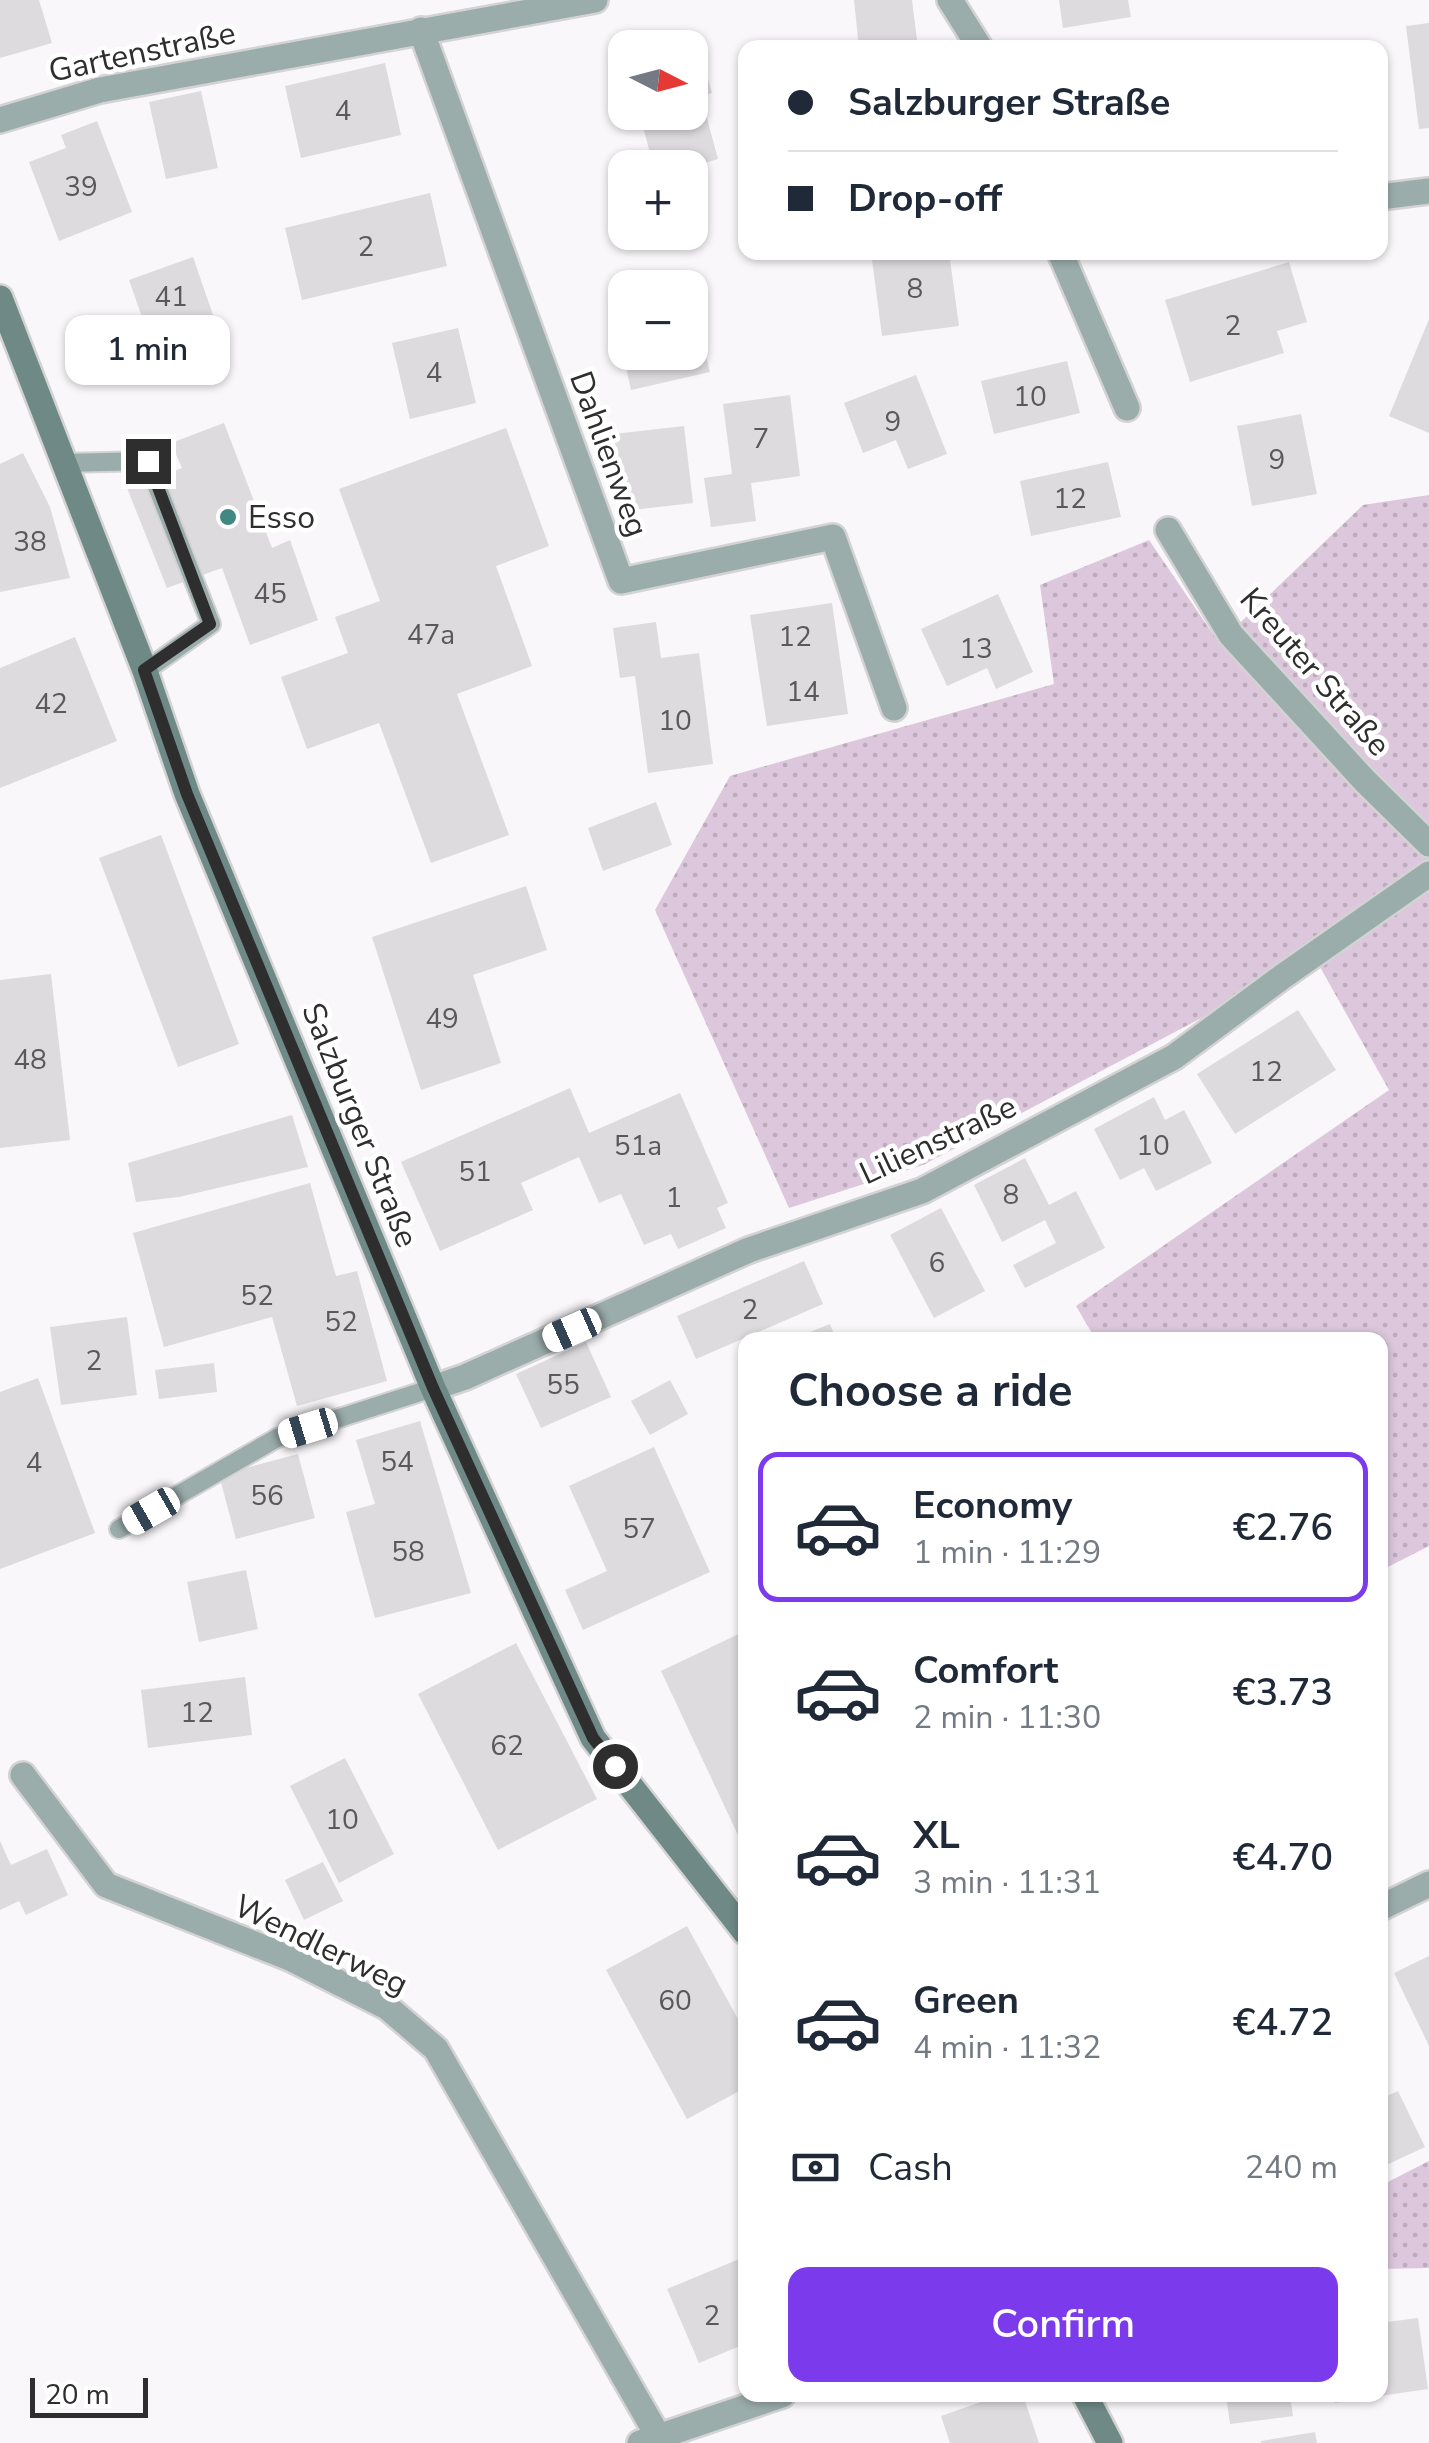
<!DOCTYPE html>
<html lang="en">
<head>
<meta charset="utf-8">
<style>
  :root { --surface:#fff; --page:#f6f6f7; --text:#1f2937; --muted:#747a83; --line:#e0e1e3; --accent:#7c3aed }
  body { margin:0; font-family:"Nunito Sans",sans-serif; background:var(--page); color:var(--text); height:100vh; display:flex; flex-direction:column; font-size:38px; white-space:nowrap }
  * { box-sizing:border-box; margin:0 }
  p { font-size:32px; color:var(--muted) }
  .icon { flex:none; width:55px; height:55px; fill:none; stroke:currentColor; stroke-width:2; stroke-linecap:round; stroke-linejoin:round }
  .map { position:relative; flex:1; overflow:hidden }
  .panel { position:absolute; left:738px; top:1332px; width:650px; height:1070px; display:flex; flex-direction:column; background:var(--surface); border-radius:20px; box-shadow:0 2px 8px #0004 }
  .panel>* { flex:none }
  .guide { position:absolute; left:738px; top:40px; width:650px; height:220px; border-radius:20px; box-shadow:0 2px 8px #0004; display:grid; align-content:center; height:220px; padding:0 50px; background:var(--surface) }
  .needle { width:65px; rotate:96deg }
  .fabs { position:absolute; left:608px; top:30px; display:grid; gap:20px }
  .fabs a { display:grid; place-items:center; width:100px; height:100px; border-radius:20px; background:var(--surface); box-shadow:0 2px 8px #0004; font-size:50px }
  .scale { position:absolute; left:30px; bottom:25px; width:118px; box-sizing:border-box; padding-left:10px; border:5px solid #2e2e2e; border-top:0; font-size:28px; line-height:35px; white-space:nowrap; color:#2e2e2e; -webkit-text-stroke:8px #fff; paint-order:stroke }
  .end { position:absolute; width:45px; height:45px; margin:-22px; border:12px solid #2e2e2e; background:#fff; box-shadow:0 0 0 5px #fff }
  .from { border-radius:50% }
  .bubble { position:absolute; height:70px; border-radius:20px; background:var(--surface); box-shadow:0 2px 8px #0004; font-size:32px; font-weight:600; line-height:70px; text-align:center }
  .car { position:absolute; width:30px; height:60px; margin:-30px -15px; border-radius:12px; box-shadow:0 0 8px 2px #0007; background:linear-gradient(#fff 24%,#345 0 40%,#fff 0 76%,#345 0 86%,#fff 0) }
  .guide b { display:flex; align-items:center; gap:35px; height:95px; font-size:38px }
  .guide b+b { border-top:2px solid var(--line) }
  .guide i { width:25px; height:25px; background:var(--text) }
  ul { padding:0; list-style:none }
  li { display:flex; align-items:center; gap:30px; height:150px; margin:0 20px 15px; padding:0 30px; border:5px solid transparent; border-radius:20px }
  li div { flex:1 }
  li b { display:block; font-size:38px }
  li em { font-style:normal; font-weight:600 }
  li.selected { border-color:var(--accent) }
  li>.icon { width:90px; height:90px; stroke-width:1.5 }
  h2 { padding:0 50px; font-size:45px; line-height:120px }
  .pay { display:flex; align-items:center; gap:25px; height:110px; padding:0 50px; font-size:38px }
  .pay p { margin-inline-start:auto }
  .button { display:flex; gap:20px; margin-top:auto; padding:20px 50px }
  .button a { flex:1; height:115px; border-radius:20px; background:var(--accent); color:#fff; font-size:40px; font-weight:600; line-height:115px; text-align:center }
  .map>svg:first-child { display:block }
  .grass { fill:url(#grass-dots) }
  .building { fill:#dedbde }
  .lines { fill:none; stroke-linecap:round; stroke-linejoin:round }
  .service-casing { stroke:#d4d3d4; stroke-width:22 }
  .minor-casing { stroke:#d4d3d4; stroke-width:30 }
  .secondary-casing { stroke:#d4d3d4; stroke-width:30 }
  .service { stroke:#9badab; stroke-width:18 }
  .minor { stroke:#9badab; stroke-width:25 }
  .secondary { stroke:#6e8986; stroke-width:25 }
  .route { stroke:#2e2e2e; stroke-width:12 }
  .poi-dot { fill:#418883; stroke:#fff; stroke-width:4 }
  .labels { text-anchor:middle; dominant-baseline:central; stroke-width:9; stroke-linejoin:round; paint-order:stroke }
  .number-label { font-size:28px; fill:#5a595a }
  .street-label { font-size:32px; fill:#2e2e2e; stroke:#fff }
  .poi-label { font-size:32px; fill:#2e2e2e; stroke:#fff; text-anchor:start }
</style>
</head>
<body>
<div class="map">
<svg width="1429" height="2443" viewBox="0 0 1429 2443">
  <defs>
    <pattern id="grass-dots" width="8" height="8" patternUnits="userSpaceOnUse" patternTransform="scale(2.5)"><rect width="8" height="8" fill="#dcc7dc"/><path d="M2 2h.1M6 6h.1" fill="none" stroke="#bdabbd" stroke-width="1.8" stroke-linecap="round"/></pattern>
  </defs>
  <rect width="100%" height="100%" fill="#f9f7f9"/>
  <path class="grass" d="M1429 495V841L1419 845 1429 856V1546L1380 1571V1340H1096L1076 1306 1389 1090 1315 958 923 1165 789 1208 655 910 730 776 1054 684 1040 585 1149 540 1219 643 1363 505Z
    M1429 2161V2268L1380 2269V2186Z"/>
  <path class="building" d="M0 0H39L52 43 0 58Z
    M854 0H912L918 48H859Z
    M1059 0H1128L1131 17 1063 28Z
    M1429 23V128L1419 129 1406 26Z
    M697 40 712 93 701 96 718 159 688 168H654L639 112H690V48L674 46Z
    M385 63 401 135 301 158 285 86Z
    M201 91 218 168 166 179 149 102Z
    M97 121 132 212 59 241 29 162 66 148 61 135Z
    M430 193 447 266 302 300 285 228Z
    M871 252H949L959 326 882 336Z
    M193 257 213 315 149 337 129 280Z
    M1289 262 1307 322 1277 331 1284 353 1190 382 1165 300Z
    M688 272 691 288H626V286Z
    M690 289 710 372 631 390 619 337 625 335V352H690Z
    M1429 319V433L1389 416Z
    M458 328 476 403 410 419 392 343Z
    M1067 361 1080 413 994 434 981 381Z
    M916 375 947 454 908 469 896 440 863 453 844 403Z
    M790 395 800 476 751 483 756 521 711 527 704 478 732 474 723 404Z
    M1301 414 1317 494 1252 506 1237 426Z
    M224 423 272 548 290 540 318 620 250 645 222 568 167 588 127 488 182 468 171 443Z
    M684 426 693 503 624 511 614 434Z
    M506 428 549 546 496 566 532 666 457 694 509 835 431 863 379 723 307 749 281 677 348 653 335 617 380 601 339 489Z
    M23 453 50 507 70 578 0 592V464Z
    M1108 462 1121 517 1031 536 1020 481Z
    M998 594 1033 672 996 689 987 668 947 686 921 629Z
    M832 603 848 714 767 726 750 615Z
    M656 622 661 658 699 653 713 764 648 773 635 676 620 678 613 628Z
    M75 637 117 741 0 788V668Z
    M656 802 672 845 603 871 588 828Z
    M161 835 239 1044 178 1067 99 858Z
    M526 886 547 950 473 975 501 1063 421 1090 372 937Z
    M51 974 70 1140 0 1148V980Z
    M1298 1010 1336 1070 1235 1134 1197 1074Z
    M570 1088 589 1133 680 1093 728 1203 717 1208 726 1228 678 1249 671 1234 644 1245 621 1194 599 1203 579 1157 521 1183 533 1210 440 1251 401 1162Z
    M1154 1097 1165 1120 1184 1110 1212 1163 1156 1191 1144 1168 1120 1180 1094 1129Z
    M292 1115 308 1167 179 1197 136 1202 128 1163Z
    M1025 1158 1049 1205 1076 1191 1105 1248 1025 1288 1013 1265 1056 1243 1045 1220 1002 1242 974 1185Z
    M310 1183 336 1276 357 1271 387 1381 297 1406 272 1317 164 1347 133 1233Z
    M941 1208 985 1291 934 1318 890 1235Z
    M804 1261 823 1304 696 1359 677 1316Z
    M127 1317 137 1395 61 1405 50 1327Z
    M830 1324 836 1340H790Z
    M586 1342 611 1397 541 1428 516 1374Z
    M214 1363 217 1392 159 1399 155 1370Z
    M38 1378 95 1533 0 1569V1392Z
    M670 1380 688 1414 650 1435 631 1401Z
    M420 1421 471 1593 375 1618 346 1512 375 1504 356 1440Z
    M654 1447 710 1572 583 1630 565 1590 607 1571 569 1486Z
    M298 1454 315 1518 236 1539 219 1475Z
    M246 1570 258 1629 199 1642 187 1582Z
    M745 1631V1850L661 1671Z
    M516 1643 597 1799 498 1850 418 1694Z
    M245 1677 252 1735 148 1748 141 1690Z
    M345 1758 394 1854 339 1883 290 1786Z
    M0 1841 11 1865 47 1849 68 1895 26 1915 19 1901 0 1910Z
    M323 1862 343 1901 304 1920 285 1880Z
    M687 1926 745 2032V2088L687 2119 606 1970Z
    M1429 1956V2046L1394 1973Z
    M1398 2091 1425 2147 1380 2168V2099Z
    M744 2257 745 2344 699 2363 667 2289Z
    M1418 2318 1428 2389 1380 2396V2323Z
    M1001 2395H1023L1039 2443H950L941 2416Z
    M1226 2395H1290L1293 2416 1230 2424Z
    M1334 2395H1372V2397L1335 2403Z
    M1315 2432 1317 2443H1261V2441Z"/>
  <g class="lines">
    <g class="service-casing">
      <path id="service" d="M64 463 147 461 211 624 145 671
        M119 1529 277 1438 433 1388"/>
    </g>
    <g class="minor-casing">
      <path id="minor" d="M950 0 980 48
        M421 30 621 581 833 537 894 708
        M0 120 100 90 595 0
        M1380 197 1429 191
        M1060 252 1127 408
        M1168 530 1231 635 1365 781 1429 844
        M433 1388 465 1377 749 1250 922 1191 1174 1057 1282 977 1429 874
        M23 1775 106 1885 292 1959 387 2007 436 2049 662 2443
        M1380 1908 1429 1884
        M640 2443 782 2395"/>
    </g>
    <g class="secondary-casing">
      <path id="secondary" d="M0 298 145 671 187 794 433 1388 593 1738 745 1932
        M1085 2395 1110 2443"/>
    </g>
    <use href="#service" class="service"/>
    <use href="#minor" class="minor"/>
    <use href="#secondary" class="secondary"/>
  </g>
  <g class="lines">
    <path class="route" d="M148 461 210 624 144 670 187 794 433 1388 593 1738 615 1766"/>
  </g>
  <circle class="poi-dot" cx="228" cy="517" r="10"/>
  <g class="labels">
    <g class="number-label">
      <text x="343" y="111">4</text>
      <text x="81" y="187">39</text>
      <text x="366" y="247">2</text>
      <text x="915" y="289">8</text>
      <text x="171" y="297">41</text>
      <text x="1233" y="326">2</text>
      <text x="434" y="373">4</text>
      <text x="1030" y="397">10</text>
      <text x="893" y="422">9</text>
      <text x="761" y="439">7</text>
      <text x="1277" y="460">9</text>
      <text x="1070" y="499">12</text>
      <text x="30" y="542">38</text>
      <text x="270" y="594">45</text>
      <text x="431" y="635">47a</text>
      <text x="795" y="637">12</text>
      <text x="976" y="649">13</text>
      <text x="803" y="692">14</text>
      <text x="51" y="704">42</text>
      <text x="675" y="721">10</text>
      <text x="442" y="1019">49</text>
      <text x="30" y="1060">48</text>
      <text x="1266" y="1072">12</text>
      <text x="638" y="1146">51a</text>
      <text x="1153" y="1146">10</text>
      <text x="475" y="1172">51</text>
      <text x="1011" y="1195">8</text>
      <text x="674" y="1198">1</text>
      <text x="937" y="1263">6</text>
      <text x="257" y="1296">52</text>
      <text x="750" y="1310">2</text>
      <text x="341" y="1322">52</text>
      <text x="94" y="1361">2</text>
      <text x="563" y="1385">55</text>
      <text x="397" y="1462">54</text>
      <text x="34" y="1463">4</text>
      <text x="267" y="1496">56</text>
      <text x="639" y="1529">57</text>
      <text x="408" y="1552">58</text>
      <text x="197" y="1713">12</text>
      <text x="507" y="1746">62</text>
      <text x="342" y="1820">10</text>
      <text x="675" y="2001">60</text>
      <text x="712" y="2316">2</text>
    </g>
    <g class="street-label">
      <text transform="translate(142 52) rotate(-12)">Gartenstraße</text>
      <text transform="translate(609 454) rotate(70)">Dahlienweg</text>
      <text transform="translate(1315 672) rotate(49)">Kreuter Straße</text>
      <text transform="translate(360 1125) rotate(68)">Salzburger Straße</text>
      <text transform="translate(938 1140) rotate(-25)">Lilienstraße</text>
      <text transform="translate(321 1945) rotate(26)">Wendlerweg</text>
    </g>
    <g class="poi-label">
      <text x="248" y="517">Esso</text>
    </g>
  </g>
</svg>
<div class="fabs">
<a><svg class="needle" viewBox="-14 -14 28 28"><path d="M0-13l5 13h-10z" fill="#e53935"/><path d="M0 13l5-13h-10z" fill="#747a83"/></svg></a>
<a>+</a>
<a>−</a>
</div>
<div class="scale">20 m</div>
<i class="end from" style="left:615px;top:1766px"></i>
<i class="end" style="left:148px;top:461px"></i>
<div class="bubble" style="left:65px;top:315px;width:165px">1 min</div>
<i class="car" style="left:572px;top:1330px;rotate:246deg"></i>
<i class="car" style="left:308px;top:1428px;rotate:253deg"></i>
<i class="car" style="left:151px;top:1511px;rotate:240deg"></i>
<div class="guide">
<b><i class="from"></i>Salzburger Straße</b>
<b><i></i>Drop-off</b>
</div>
<section class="panel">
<h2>Choose a ride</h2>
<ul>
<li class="selected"><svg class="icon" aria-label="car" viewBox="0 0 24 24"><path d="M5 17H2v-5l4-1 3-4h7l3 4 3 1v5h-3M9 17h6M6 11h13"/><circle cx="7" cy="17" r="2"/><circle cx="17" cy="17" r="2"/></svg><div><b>Economy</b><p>1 min · 11:29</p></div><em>€2.76</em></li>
<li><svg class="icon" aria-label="car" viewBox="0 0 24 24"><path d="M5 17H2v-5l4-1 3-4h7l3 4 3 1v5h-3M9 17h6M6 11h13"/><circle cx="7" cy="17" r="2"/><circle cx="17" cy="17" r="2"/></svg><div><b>Comfort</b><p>2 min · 11:30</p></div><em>€3.73</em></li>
<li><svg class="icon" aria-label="car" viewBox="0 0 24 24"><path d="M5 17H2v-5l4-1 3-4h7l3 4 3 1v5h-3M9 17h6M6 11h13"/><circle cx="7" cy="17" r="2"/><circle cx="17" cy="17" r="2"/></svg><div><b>XL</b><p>3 min · 11:31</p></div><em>€4.70</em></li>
<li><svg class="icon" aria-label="car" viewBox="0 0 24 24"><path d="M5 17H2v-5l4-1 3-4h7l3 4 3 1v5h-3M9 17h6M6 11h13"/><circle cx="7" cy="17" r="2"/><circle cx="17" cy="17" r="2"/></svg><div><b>Green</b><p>4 min · 11:32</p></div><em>€4.72</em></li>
</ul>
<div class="pay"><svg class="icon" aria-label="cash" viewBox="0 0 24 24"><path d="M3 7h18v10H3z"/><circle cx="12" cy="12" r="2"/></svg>Cash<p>240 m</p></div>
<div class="button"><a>Confirm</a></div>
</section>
</div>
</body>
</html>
